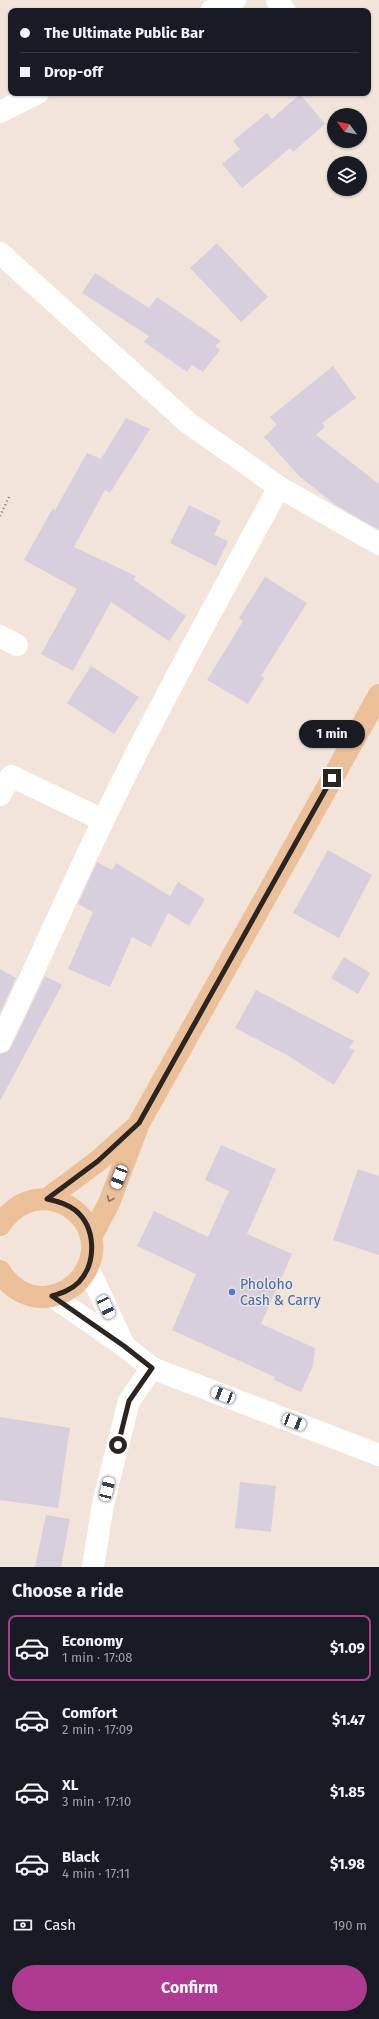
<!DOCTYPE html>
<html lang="en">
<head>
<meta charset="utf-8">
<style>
  :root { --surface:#171b24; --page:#20242c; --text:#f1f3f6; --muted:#9ea1a6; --line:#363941; --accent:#af3a92 }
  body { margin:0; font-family:"Fira Sans",sans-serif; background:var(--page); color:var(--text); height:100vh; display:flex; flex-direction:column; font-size:15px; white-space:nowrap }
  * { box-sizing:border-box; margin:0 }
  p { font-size:13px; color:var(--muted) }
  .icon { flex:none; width:22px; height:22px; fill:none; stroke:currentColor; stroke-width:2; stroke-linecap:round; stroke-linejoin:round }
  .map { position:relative; height:1567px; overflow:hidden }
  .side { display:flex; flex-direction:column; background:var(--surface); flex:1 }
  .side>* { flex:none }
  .banner { position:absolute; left:8px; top:8px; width:363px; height:88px; border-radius:8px; box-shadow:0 1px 3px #0004; display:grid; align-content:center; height:88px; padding:0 12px; background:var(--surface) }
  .needle { width:26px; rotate:302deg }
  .controls { position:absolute; left:327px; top:108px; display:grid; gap:8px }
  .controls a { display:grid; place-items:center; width:40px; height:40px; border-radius:50%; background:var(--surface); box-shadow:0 1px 3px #0004; font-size:20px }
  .end { position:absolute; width:18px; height:18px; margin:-9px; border:5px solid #2a2520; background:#fff; box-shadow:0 0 0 2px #fff }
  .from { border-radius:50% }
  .bubble { position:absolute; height:28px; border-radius:14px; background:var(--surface); box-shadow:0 1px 3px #0004; font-size:13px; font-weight:700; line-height:28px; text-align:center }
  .car { position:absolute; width:12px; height:24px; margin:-12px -6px; border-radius:5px; box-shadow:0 0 3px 1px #0007; background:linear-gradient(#fff 24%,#345 0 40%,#fff 0 76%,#345 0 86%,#fff 0) }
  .banner b { display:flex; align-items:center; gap:14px; height:38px; font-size:15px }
  .banner b+b { border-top:1px solid var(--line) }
  .banner i { width:10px; height:10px; background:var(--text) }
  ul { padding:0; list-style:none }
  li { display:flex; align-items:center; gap:12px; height:66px; margin:0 8px 6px; padding:0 4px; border:2px solid transparent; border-radius:8px }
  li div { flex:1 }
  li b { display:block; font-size:15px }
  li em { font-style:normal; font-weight:700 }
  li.selected { border-color:var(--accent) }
  li>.icon { width:36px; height:36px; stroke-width:1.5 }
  h2 { padding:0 12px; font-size:18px; line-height:48px }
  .pay { display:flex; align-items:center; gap:10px; height:44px; padding:0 12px; font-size:15px }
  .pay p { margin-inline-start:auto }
  .primary-button { display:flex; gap:8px; margin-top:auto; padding:8px 12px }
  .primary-button a { flex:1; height:46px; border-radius:24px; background:var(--accent); color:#fff; font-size:16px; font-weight:700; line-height:46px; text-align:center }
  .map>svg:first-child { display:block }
  .building { fill:#d7cfde }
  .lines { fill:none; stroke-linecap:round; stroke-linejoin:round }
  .path { stroke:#867d75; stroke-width:2.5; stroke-dasharray:1 3; stroke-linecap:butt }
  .minor { stroke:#fff; stroke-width:22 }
  .major { stroke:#ebbf98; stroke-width:22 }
  .oneway { stroke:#8a725c }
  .route { stroke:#2a2520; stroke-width:5 }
  .shop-dot { fill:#3f7fe0; stroke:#f2e4d8; stroke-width:1.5 }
  .labels { text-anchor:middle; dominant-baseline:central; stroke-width:3; stroke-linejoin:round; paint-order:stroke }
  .shop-label { font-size:14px; fill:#366cbe; stroke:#f2e4d8; text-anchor:start }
</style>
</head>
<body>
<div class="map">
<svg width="379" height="1567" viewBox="0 0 379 1567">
  <rect width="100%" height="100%" fill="#f2e4d8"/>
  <path class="building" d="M300 94 325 124 293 152 290 148 242 188 222 164 240 149 233 141 267 113 272 119Z
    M217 243 268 297 241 322 190 268Z
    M95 273 149 308 157 297 221 341 215 346 220 350 203 372 192 365 187 372 144 342 149 336 82 293Z
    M333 366 356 398 322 423 325 427 316 435 379 484V530L337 506 300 477 264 437 277 425 270 417Z
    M126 418 150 429 110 493 105 490 74 547 136 576 134 580 186 616 169 641 111 602 73 671 41 654 77 589 24 560 53 508 55 510 87 453 101 459Z
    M189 505 221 521 214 535 228 541 216 566 170 543Z
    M265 577 307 603 261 676 264 678 248 704 207 680 243 621 239 618Z
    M91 666 139 697 114 734 67 703Z
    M328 850 372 875 339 938 293 913Z
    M97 862 112 870 116 863 170 896 178 882 205 899 189 926 168 913 151 947 132 937 110 987 68 969 93 912 78 904Z
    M344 957 370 973 358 994 331 978Z
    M0 969 16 978 0 1013Z
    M45 976 62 985 0 1101V1054L7 1052 11 1047Z
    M256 990 354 1041 349 1048 355 1050 334 1085 287 1055 235 1028Z
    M221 1145 276 1169 247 1234 292 1254 261 1324 315 1348 313 1366 301 1392 274 1380 275 1377 172 1330 196 1274 137 1246 154 1211 208 1237 229 1191 205 1180Z
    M358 1169 379 1176V1255L333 1240Z
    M0 1417 70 1428 58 1508 0 1500Z
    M240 1482 276 1486 271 1532 235 1528Z
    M46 1515 70 1519 61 1567H35Z"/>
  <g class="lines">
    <path class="path" d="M0 516 10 495"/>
    <path class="minor" d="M277 0 285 11
      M211 11 235 0
      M0 112 38 93
      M0 253 187 422 279 487 379 544
      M0 636 17 645
      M0 795 11 776 103 820
      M0 1042C45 949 85 854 132 762 179 669 230 578 279 487
      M88 1268 124 1345
      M52 1296 124 1346 152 1368 379 1455
      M93 1567 103 1504 129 1401 152 1368"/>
    <path class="major" d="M47 1199 98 1161 136 1127
      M0 1225C41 1165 119 1222 83 1275 74 1288 61 1295 45 1297 26 1298 9 1287 0 1271
      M91 1237 109 1203 139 1123 379 695"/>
  </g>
  <defs><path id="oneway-chevron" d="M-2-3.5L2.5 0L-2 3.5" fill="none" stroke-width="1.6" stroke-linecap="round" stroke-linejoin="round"/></defs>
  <use class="oneway" href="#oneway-chevron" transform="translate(110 1199) rotate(112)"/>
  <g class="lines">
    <path class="route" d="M118 1445 129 1401 152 1368 124 1346 52 1296C62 1293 71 1290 79 1282 97 1262 96 1227 75 1210 67 1204 57 1201 47 1199L98 1161 139 1123 332 778"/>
  </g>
  <circle class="shop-dot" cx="232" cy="1292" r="4"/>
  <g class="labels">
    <g class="shop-label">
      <text x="240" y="1284">Pholoho<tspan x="240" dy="16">Cash &amp; Carry</tspan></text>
    </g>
  </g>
</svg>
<div class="controls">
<a><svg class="needle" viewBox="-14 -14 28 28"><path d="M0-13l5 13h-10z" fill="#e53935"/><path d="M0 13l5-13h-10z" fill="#9ea1a6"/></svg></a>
<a><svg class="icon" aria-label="layers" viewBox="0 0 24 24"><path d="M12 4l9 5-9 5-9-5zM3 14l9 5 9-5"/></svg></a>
</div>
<i class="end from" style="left:118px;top:1445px"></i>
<i class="end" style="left:332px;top:778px"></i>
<div class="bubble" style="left:299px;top:720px;width:66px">1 min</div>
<i class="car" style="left:119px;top:1177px;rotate:201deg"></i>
<i class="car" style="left:106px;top:1307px;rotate:155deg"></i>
<i class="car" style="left:223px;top:1395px;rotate:291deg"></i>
<i class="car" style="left:294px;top:1422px;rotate:111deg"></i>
<i class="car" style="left:107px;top:1489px;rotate:14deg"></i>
<div class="banner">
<b><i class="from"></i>The Ultimate Public Bar</b>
<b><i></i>Drop-off</b>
</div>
</div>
<section class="side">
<h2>Choose a ride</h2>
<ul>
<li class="selected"><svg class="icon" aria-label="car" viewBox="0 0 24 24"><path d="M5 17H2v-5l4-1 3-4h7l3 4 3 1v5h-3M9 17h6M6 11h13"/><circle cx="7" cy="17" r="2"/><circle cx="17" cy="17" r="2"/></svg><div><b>Economy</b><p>1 min · 17:08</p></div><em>$1.09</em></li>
<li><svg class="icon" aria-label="car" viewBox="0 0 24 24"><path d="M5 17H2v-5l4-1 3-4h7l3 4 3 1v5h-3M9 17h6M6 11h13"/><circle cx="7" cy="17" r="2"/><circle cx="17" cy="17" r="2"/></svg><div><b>Comfort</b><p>2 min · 17:09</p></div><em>$1.47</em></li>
<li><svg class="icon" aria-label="car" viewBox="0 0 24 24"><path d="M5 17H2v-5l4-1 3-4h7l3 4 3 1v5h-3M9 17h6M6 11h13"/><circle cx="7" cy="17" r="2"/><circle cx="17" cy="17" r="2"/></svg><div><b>XL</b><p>3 min · 17:10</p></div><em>$1.85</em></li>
<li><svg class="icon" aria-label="car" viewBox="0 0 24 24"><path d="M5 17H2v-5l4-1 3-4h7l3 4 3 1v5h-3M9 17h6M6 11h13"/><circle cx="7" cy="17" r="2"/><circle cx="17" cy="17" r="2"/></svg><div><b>Black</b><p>4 min · 17:11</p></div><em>$1.98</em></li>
</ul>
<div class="pay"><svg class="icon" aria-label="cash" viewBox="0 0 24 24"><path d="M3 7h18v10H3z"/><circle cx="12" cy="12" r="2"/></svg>Cash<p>190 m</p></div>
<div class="primary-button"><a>Confirm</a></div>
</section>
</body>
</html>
